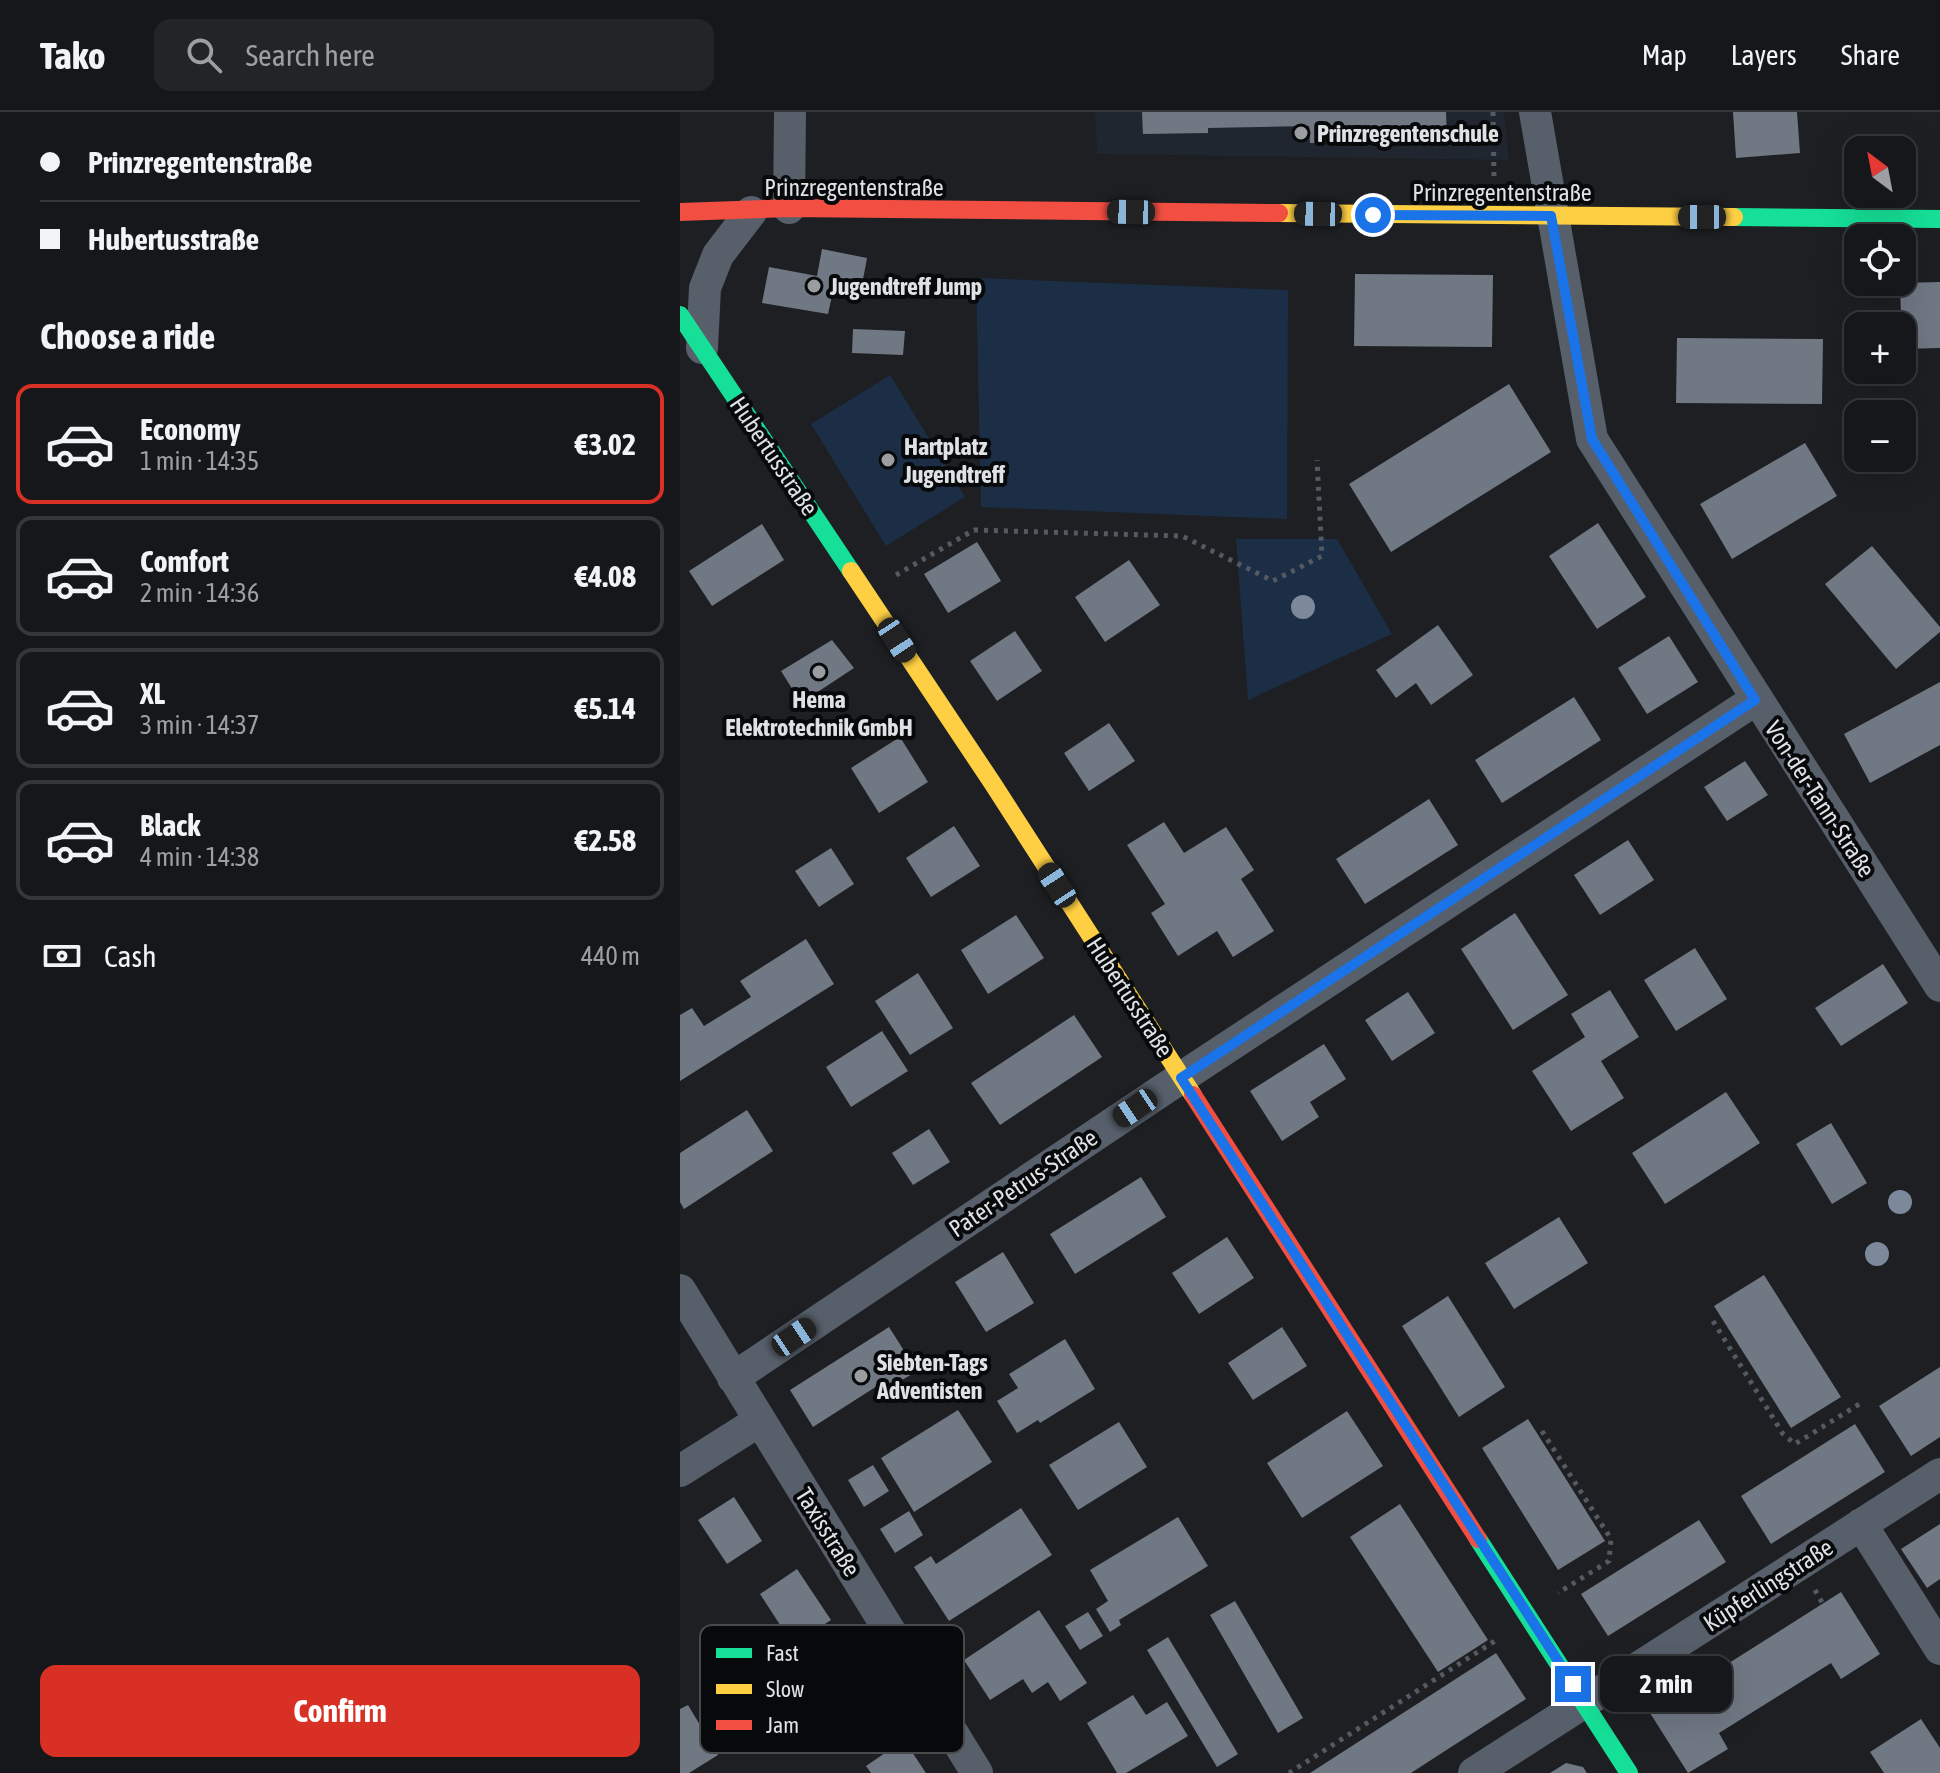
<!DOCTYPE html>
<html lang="en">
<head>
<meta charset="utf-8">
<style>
  :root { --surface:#16171a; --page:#232427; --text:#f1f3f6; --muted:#9e9fa2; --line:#353639; --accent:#d93025 }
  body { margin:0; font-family:"Asap Condensed",sans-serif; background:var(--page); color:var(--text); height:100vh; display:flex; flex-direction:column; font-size:30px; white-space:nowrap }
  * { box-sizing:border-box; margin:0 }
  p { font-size:26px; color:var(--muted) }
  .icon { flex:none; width:44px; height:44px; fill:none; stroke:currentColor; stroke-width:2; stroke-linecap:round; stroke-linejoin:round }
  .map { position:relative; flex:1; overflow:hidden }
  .panel { display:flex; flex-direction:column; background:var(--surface); width:680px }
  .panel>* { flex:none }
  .guide { display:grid; align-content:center; height:176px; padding:0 40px; background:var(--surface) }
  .needle { width:52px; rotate:328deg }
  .tools { position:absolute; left:1164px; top:24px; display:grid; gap:16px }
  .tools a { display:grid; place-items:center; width:72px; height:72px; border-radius:16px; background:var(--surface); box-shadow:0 8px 32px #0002,0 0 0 2px var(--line); font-size:40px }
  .end { position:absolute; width:36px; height:36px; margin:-18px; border:10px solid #1a73e8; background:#fff; box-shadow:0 0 0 4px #fff }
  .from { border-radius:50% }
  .bubble { position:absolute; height:56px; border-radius:16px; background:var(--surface); box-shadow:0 8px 32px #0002,0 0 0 2px var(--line); font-size:26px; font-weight:700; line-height:56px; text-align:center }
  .car { position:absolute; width:24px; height:48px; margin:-24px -12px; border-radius:10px; box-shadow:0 0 6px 2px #0007; background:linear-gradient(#222 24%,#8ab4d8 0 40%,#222 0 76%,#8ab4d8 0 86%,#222 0) }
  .guide b { display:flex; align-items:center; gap:28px; height:76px; font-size:30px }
  .guide b+b { border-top:2px solid var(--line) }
  .guide i { width:20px; height:20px; background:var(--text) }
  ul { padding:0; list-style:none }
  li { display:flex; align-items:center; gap:24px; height:120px; margin:0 16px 12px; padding:0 24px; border:4px solid var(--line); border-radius:16px }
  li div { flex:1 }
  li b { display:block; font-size:30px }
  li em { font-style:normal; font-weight:700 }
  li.active { border-color:var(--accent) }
  li>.icon { width:72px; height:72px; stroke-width:1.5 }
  h2 { padding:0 40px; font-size:36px; line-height:96px }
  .pay { display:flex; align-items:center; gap:20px; height:88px; padding:0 40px; font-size:30px }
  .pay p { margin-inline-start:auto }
  .action { display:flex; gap:16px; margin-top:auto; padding:16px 40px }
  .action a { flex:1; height:92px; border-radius:16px; background:var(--accent); color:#fff; font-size:32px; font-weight:700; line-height:92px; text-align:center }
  header { display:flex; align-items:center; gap:48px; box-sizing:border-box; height:112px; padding:0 40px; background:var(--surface); border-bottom:2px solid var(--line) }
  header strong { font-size:38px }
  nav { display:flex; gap:44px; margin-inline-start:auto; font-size:28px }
  .search { width:560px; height:72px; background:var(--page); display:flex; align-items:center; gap:20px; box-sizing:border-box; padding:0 28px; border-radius:16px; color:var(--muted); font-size:30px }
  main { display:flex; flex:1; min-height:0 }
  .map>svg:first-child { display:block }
  .built { fill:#1f262f }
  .green { fill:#1b2e45 }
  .building { fill:#707884 }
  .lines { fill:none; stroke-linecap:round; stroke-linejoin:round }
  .path { stroke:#545a61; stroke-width:5; stroke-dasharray:4 6; stroke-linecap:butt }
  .street { stroke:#565f6a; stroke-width:32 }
  .fast { stroke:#16e098; stroke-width:18 }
  .slow { stroke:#ffcf43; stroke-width:18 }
  .jam { stroke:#f24e42; stroke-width:18 }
  .tree { fill:#7c899b }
  .route { stroke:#1a73e8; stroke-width:10 }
  .poi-dot { fill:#9b9ea1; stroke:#07090b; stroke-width:3 }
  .labels { text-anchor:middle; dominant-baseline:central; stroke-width:8; stroke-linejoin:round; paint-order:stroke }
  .poi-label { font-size:24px; font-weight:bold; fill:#dfe2e5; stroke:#07090b; text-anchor:start }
  .street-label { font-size:24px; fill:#dfe2e5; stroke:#07090b }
  .key { fill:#07090b; stroke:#484a4c; stroke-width:2 }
  .key-label { font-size:22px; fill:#dfe2e5 }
</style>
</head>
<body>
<header>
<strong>Tako</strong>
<div class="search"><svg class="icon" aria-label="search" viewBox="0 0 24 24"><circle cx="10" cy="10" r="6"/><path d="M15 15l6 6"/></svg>Search here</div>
<nav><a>Map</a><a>Layers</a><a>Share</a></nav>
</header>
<main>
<section class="panel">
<div class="guide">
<b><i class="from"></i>Prinzregentenstraße</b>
<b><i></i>Hubertusstraße</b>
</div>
<h2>Choose a ride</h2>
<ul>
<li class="active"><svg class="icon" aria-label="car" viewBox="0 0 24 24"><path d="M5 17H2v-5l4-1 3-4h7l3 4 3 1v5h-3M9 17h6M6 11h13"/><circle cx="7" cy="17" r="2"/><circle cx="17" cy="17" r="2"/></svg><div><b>Economy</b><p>1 min · 14:35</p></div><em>€3.02</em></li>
<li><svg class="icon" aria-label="car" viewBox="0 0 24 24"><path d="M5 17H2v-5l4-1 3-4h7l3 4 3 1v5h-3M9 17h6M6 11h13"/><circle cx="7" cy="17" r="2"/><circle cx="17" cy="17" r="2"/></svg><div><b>Comfort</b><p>2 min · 14:36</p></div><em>€4.08</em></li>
<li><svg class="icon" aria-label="car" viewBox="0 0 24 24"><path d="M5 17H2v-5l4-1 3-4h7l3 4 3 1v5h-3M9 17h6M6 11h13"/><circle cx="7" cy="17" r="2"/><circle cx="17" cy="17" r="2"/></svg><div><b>XL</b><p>3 min · 14:37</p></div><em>€5.14</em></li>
<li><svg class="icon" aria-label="car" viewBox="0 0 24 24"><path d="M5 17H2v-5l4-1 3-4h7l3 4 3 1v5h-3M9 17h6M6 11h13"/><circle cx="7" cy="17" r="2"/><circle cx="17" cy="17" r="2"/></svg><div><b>Black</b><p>4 min · 14:38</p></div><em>€2.58</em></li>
</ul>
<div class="pay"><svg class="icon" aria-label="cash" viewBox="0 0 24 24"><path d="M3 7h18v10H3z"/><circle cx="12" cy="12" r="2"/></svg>Cash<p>440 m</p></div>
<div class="action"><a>Confirm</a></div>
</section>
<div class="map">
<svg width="1260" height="1661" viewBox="0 0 1260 1661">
  <rect width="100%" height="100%" fill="#1d1f22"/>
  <path class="built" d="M415 0H824L829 48 417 42Z"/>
  <path class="green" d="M296 166 608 178 607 407 301 395Z
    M210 263 285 385 206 434 131 312Z
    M556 427H657L712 522 568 588Z"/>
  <path class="building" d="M462 0H766L767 28 630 31 629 14 528 16V21L463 22Z
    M1053 0H1117L1120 41 1056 46Z
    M142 137 187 146 179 189 152 184 148 202 82 191 89 155 137 164Z
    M675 162 813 163 812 235 674 234Z
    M1260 170V236L1222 237 1220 171Z
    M173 217 225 219 223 243 172 241Z
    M997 226 1143 227 1142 292 996 291Z
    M829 272 871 340 711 440 669 372Z
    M1125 331 1157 384 1052 447 1020 392Z
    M918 411 966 485 917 517 869 444Z
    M82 412 104 448 32 494 9 459Z
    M297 430 321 469 268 501 244 462Z
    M1192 434 1260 515V520L1216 557 1145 472Z
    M449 448 480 493 425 530 395 485Z
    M758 513 793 563 751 593 736 571 716 586 696 558Z
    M335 519 362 559 317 589 290 549Z
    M989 524 1018 570 967 602 938 556Z
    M152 528 174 556 121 591 101 559Z
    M1260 570V633L1190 671 1164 622Z
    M894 585 921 628 822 691 795 648Z
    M429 611 455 649 409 679 384 641Z
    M220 625 248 670 199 701 171 656Z
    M1065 649 1088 683 1047 709 1024 675Z
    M749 687 778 733 685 792 656 747Z
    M484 710 504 741 546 715 574 758 561 767 594 819 553 845 537 819 498 844 471 801 485 792 447 733Z
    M274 714 300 754 251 785 226 746Z
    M948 728 974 768 920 803 894 763Z
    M151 736 174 772 139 795 115 759Z
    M835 801 888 883 833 918 781 837Z
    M336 803 364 846 308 882 281 838Z
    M126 827 154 872 0 969V903L12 896 24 914 71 885 60 869Z
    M1015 836 1047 887 996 919 964 868Z
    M1203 852 1228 891 1161 934 1135 896Z
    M238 861 273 916 230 943 195 889Z
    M930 878 959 925 921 949 944 986 891 1019 852 959 905 925 891 902Z
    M728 880 755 921 712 949 685 908Z
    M394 903 422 945 320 1013 291 971Z
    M202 919 228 959 171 995 146 955Z
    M644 932 666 967 630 990 639 1005 602 1029 570 979Z
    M1046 980 1080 1031 985 1092 952 1041Z
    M67 998 93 1039 4 1097 0 1090V1041Z
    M1151 1011 1187 1071 1152 1092 1116 1032Z
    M249 1017 270 1050 233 1073 212 1041Z
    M461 1065 486 1105 395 1162 370 1122Z
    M879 1105 908 1151 834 1197 805 1151Z
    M547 1125 574 1166 519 1202 492 1161Z
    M323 1140 354 1191 306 1220 275 1170Z
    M1084 1163 1161 1285 1111 1316 1034 1194Z
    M768 1184 825 1275 779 1305 722 1214Z
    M209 1215 237 1259 209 1276 205 1269 133 1315 110 1278Z
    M602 1215 627 1254 573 1288 548 1251Z
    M385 1227 415 1277 360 1311 358 1308 337 1321 317 1289 338 1276 329 1262Z
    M1260 1255V1325L1231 1344 1199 1294Z
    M278 1298 312 1350 234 1400 201 1346Z
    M667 1299 703 1354 622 1406 587 1351Z
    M848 1307 925 1429 878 1458 802 1336Z
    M439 1310 467 1355 398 1398 369 1353Z
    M1175 1312 1205 1360 1091 1432 1061 1384Z
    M193 1353 209 1379 184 1395 168 1368Z
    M54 1385 82 1429 47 1452 18 1408Z
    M720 1392 808 1528 758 1560 670 1425Z
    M341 1396 372 1443 269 1509 234 1455 251 1444 256 1452Z
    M229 1399 243 1423 215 1441 200 1417Z
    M498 1405 528 1454 439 1508 441 1513 430 1520 416 1497 428 1489 410 1458Z
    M1019 1408 1046 1450 928 1524 901 1482Z
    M1260 1412V1467L1247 1476 1221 1437Z
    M117 1457 151 1508 113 1533 80 1482Z
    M1161 1480 1200 1542 1161 1567 1151 1551 1039 1621 1048 1637 1008 1661 970 1601Z
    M555 1489 623 1606 598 1621 530 1503Z
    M359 1498 407 1571 380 1589 368 1570 352 1581 343 1567 310 1588 284 1548Z
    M408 1500 423 1524 400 1538 385 1514Z
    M488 1525 558 1642 537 1655 467 1538Z
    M816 1541 846 1587 768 1637 731 1661H630Z
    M453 1583 466 1603 487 1590 508 1624 446 1661H437L407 1611Z
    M8 1593 38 1643 9 1661H0V1597Z
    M1241 1607 1260 1636V1661H1204L1190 1640Z
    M224 1628 246 1661H191L186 1654Z
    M886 1651 903 1655 907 1661H870Z"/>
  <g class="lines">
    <path class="path" d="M813 0 814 65
      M216 463 294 418 502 424 593 469 642 444 637 348
      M1033 1209 1103 1322 1115 1332 1181 1291
      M862 1319 931 1427 929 1449 878 1481
      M1135 1478 1143 1492
      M980 1578 987 1590
      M609 1661 818 1527"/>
    <path class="street" d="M855 0 912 327 1260 874
      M109 96 110 0
      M22 236 25 176 38 143 71 100
      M0 1178 297 1661
      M53 1266 481 979 1075 588
      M0 1359 79 1309
      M1181 1412 1260 1537
      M794 1661 1260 1362"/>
    <path class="fast" d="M1054 105 1260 107
      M0 203 171 459
      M798 1427 949 1661"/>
    <path class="slow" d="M599 101 1054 105
      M171 459 313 672 513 983"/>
    <path class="jam" d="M0 100 109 96 599 101
      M513 983 798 1427"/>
  </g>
  <g class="tree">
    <circle cx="623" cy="495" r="12"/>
    <circle cx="1220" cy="1090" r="12"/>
    <circle cx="1197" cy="1142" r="12"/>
  </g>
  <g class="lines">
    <path class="route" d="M693 103 871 104 912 327 1075 588 501 966 893 1572"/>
  </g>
  <g class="poi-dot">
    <circle cx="621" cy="21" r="8"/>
    <circle cx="134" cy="174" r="8"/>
    <circle cx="208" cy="348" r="8"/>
    <circle cx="139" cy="560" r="8"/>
    <circle cx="181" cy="1264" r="8"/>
  </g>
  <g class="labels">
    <g class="poi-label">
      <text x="637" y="21">Prinzregentenschule</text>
      <text x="150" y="174">Jugendtreff Jump</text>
      <text x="224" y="334">Hartplatz<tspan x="224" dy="28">Jugendtreff</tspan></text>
      <text x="139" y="587" text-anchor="middle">Hema<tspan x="139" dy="28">Elektrotechnik GmbH</tspan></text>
      <text x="197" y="1250">Siebten-Tags<tspan x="197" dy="28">Adventisten</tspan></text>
    </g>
    <g class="street-label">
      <text x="174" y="75">Prinzregentenstraße</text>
      <text x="822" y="80">Prinzregentenstraße</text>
      <text transform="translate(94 344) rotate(56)">Hubertusstraße</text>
      <text transform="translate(1140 687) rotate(57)">Von-der-Tann-Straße</text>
      <text transform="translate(450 885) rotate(57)">Hubertusstraße</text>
      <text transform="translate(343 1071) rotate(-34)">Pater-Petrus-Straße</text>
      <text transform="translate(148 1420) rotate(58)">Taxisstraße</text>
      <text transform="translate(1088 1473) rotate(-33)">Küpferlingstraße</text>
    </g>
  </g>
  <rect x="20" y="1513" width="264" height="128" rx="12" class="key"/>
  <rect x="36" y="1536" width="36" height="10" fill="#16e098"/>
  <rect x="36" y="1572" width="36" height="10" fill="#ffcf43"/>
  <rect x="36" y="1608" width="36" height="10" fill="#f24e42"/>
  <g class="key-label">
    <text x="86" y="1549">Fast</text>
    <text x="86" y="1585">Slow</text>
    <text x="86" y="1621">Jam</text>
  </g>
</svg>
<div class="tools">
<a><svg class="needle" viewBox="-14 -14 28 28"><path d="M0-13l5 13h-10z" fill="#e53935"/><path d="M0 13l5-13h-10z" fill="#9e9fa2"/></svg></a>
<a><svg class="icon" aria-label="locate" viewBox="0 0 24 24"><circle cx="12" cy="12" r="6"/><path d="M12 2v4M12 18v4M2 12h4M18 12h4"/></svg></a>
<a>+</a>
<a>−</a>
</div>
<i class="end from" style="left:693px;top:103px"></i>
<i class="end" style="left:893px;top:1572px"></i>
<div class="bubble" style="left:920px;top:1544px;width:132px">2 min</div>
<i class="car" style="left:451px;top:100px;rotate:271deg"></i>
<i class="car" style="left:638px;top:102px;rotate:271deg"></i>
<i class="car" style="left:1022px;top:105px;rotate:270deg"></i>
<i class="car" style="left:217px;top:528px;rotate:147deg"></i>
<i class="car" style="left:377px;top:773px;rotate:327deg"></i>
<i class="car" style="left:455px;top:996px;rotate:236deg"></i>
<i class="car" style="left:114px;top:1225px;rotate:56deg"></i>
</div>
</main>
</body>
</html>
